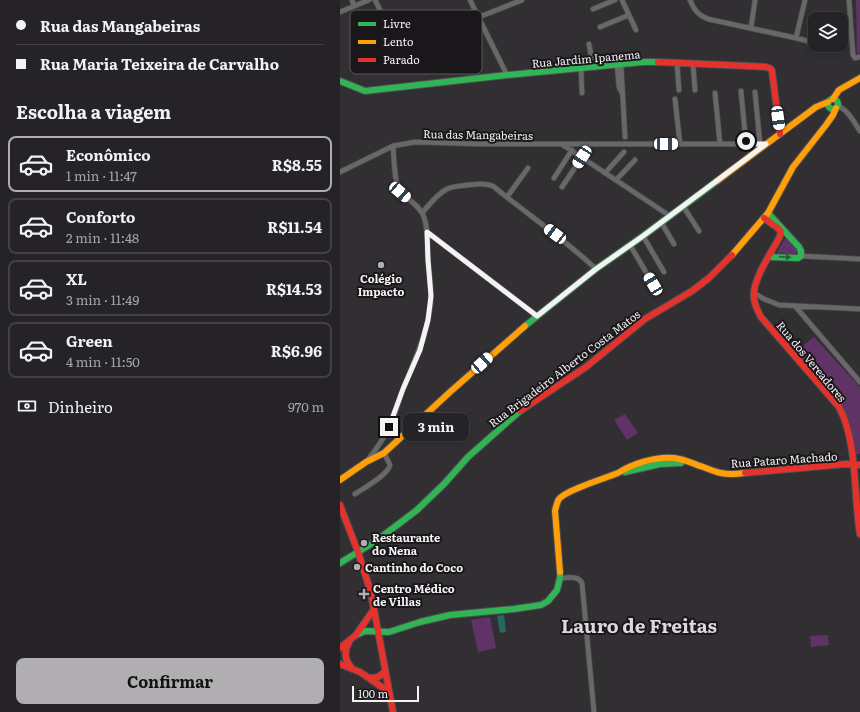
<!DOCTYPE html>
<html lang="pt">
<head>
<meta charset="utf-8">
<style>
  :root { --surface:#252326; --page:#2d2b2e; --text:#f1f3f6; --muted:#a3a4a7; --line:#424043; --accent:#b0aeb1 }
  body { margin:0; font-family:Literata,serif; background:var(--page); color:var(--text); height:100vh; display:flex; flex-direction:column; font-size:15px; white-space:nowrap }
  * { box-sizing:border-box; margin:0 }
  p { font-size:13px; color:var(--muted) }
  .icon { flex:none; width:22px; height:22px; fill:none; stroke:currentColor; stroke-width:2; stroke-linecap:round; stroke-linejoin:round }
  .map { position:relative; flex:1; overflow:hidden }
  .side { display:flex; flex-direction:column; background:var(--surface); width:340px }
  .side>* { flex:none }
  .banner { display:grid; align-content:center; height:88px; padding:0 16px; background:var(--surface) }
  .tools { position:absolute; left:468px; top:12px; display:grid; gap:8px }
  .tools a { display:grid; place-items:center; width:40px; height:40px; border-radius:8px; background:var(--surface); box-shadow:0 2px 6px #0003,0 0 0 1px var(--line); font-size:20px }
  .scale { position:absolute; left:12px; bottom:10px; width:67px; box-sizing:border-box; padding-left:4px; border:2px solid #f5f2f5; border-top:0; font-size:11px; line-height:14px; white-space:nowrap; color:#f5f2f5; -webkit-text-stroke:3px #191719; paint-order:stroke }
  .end { position:absolute; width:18px; height:18px; margin:-9px; border:5px solid #f5f2f5; background:#111; box-shadow:0 0 0 2px #111 }
  .from { border-radius:50% }
  .bubble { position:absolute; height:28px; border-radius:8px; background:var(--surface); box-shadow:0 2px 6px #0003,0 0 0 1px var(--line); font-size:13px; font-weight:700; line-height:28px; text-align:center }
  .car { position:absolute; width:12px; height:24px; margin:-12px -6px; border-radius:5px; box-shadow:0 0 3px 1px #0007; background:linear-gradient(#fff 24%,#345 0 40%,#fff 0 76%,#345 0 86%,#fff 0) }
  .banner b { display:flex; align-items:center; gap:14px; height:38px; font-size:15px }
  .banner b+b { border-top:1px solid var(--line) }
  .banner i { width:10px; height:10px; background:var(--text) }
  ul { padding:0; list-style:none }
  li { display:flex; align-items:center; gap:12px; height:56px; margin:0 8px 6px; padding:0 8px; border:2px solid var(--line); border-radius:8px }
  li div { flex:1 }
  li b { display:block; font-size:15px }
  li em { font-style:normal; font-weight:700 }
  li.on { border-color:var(--accent) }
  li>.icon { width:36px; height:36px; stroke-width:1.5 }
  h2 { padding:0 16px; font-size:18px; line-height:48px }
  .pay { display:flex; align-items:center; gap:10px; height:44px; padding:0 16px; font-size:15px }
  .pay p { margin-inline-start:auto }
  .cta { display:flex; gap:8px; margin-top:auto; padding:8px 16px }
  .cta a { flex:1; height:46px; border-radius:8px; background:var(--accent); color:#111; font-size:16px; font-weight:700; line-height:46px; text-align:center }
  main { display:flex; flex:1; min-height:0 }
  .map>svg:first-child { display:block }
  .green { fill:#603366 }
  .water { fill:#296860 }
  .lines { fill:none; stroke-linecap:round; stroke-linejoin:round }
  .street-casing { stroke:#4e4c4e; stroke-width:6 }
  .fast-casing { stroke:#4e4c4e; stroke-width:8 }
  .slow-casing { stroke:#4e4c4e; stroke-width:8 }
  .jam-casing { stroke:#4e4c4e; stroke-width:8 }
  .street { stroke:#696869; stroke-width:4.5 }
  .fast { stroke:#30b455; stroke-width:6 }
  .slow { stroke:#ff9f0a; stroke-width:6 }
  .jam { stroke:#e5322d; stroke-width:6 }
  .oneway { fill:#235e34 }
  .route { stroke:#f5f2f5; stroke-width:5 }
  .poi-dot { fill:#b0aeb1; stroke:#191719; stroke-width:1.5 }
  .labels { text-anchor:middle; dominant-baseline:central; stroke-width:4; stroke-linejoin:round; paint-order:stroke }
  .street-label { font-size:11px; fill:#f5f2f5; stroke:#191719 }
  .poi-label { font-size:11px; font-weight:bold; fill:#f5f2f5; stroke:#191719; text-anchor:start }
  .town-label { font-size:19px; font-weight:bold; fill:#dcd7dd; stroke:#191719 }
  .key { fill:#191719; stroke:#5b595b; stroke-width:1 }
  .key-label { font-size:11px; fill:#f5f2f5 }
</style>
</head>
<body>
<main>
<section class="side">
<div class="banner">
<b><i class="from"></i>Rua das Mangabeiras</b>
<b><i></i>Rua Maria Teixeira de Carvalho</b>
</div>
<h2>Escolha a viagem</h2>
<ul>
<li class="on"><svg class="icon" aria-label="car" viewBox="0 0 24 24"><path d="M5 17H2v-5l4-1 3-4h7l3 4 3 1v5h-3M9 17h6M6 11h13"/><circle cx="7" cy="17" r="2"/><circle cx="17" cy="17" r="2"/></svg><div><b>Econômico</b><p>1 min · 11:47</p></div><em>R$8.55</em></li>
<li><svg class="icon" aria-label="car" viewBox="0 0 24 24"><path d="M5 17H2v-5l4-1 3-4h7l3 4 3 1v5h-3M9 17h6M6 11h13"/><circle cx="7" cy="17" r="2"/><circle cx="17" cy="17" r="2"/></svg><div><b>Conforto</b><p>2 min · 11:48</p></div><em>R$11.54</em></li>
<li><svg class="icon" aria-label="car" viewBox="0 0 24 24"><path d="M5 17H2v-5l4-1 3-4h7l3 4 3 1v5h-3M9 17h6M6 11h13"/><circle cx="7" cy="17" r="2"/><circle cx="17" cy="17" r="2"/></svg><div><b>XL</b><p>3 min · 11:49</p></div><em>R$14.53</em></li>
<li><svg class="icon" aria-label="car" viewBox="0 0 24 24"><path d="M5 17H2v-5l4-1 3-4h7l3 4 3 1v5h-3M9 17h6M6 11h13"/><circle cx="7" cy="17" r="2"/><circle cx="17" cy="17" r="2"/></svg><div><b>Green</b><p>4 min · 11:50</p></div><em>R$6.96</em></li>
</ul>
<div class="pay"><svg class="icon" aria-label="cash" viewBox="0 0 24 24"><path d="M3 7h18v10H3z"/><circle cx="12" cy="12" r="2"/></svg>Dinheiro<p>970 m</p></div>
<div class="cta"><a>Confirmar</a></div>
</section>
<div class="map">
<svg width="520" height="712" viewBox="0 0 520 712">
  <rect width="100%" height="100%" fill="#312f32"/>
  <path class="green" d="M516 0H520V53L517 54Z
    M446 237 458 251 455 255 438 253 437 252Z
    M474 337 520 387V454H514L507 418 455 352Z
    M285 414 298 433 287 440 274 420Z
    M150 617 156 648 138 652 131 620Z
    M488 635 489 645 471 647 470 636Z"/>
  <path class="water" d="M164 615 166 632 160 633 157 616Z"/>
  <g class="lines">
    <g class="street-casing">
      <path id="street" d="M12 0 14 6
        M35 0 51 32 59 49C70 53 100 41 112 37
        M130 0 167 75
        M282 0 296 30
        M350 0C354 10 358 15 368 19L456 38 475 43
        M509 0 513 55 515 58 520 57
        M253 9 275 0
        M0 12 29 0
        M139 17 182 0
        M260 27 289 15
        M411 28 415 0
        M456 38 465 0
        M249 44 253 66
        M337 63 339 90
        M277 64 279 87 282 93
        M281 64 285 137
        M353 64 355 90
        M241 68 242 93
        M401 91 406 144
        M415 92 420 144
        M375 93 380 144
        M335 99 340 144
        M498 106C508 110 514 122 520 131
        M223 145 330 216
        M0 172 53 146 75 142 139 144H426
        M265 173 284 152
        M214 178 232 150
        M276 180 295 160
        M222 187 242 157
        M167 197 188 168
        M343 206 359 231
        M82 213C89 205 97 194 107 189 113 186 121 186 128 185 137 184 144 183 153 186 187 214 224 239 256 269
        M321 222 334 244
        M87 232 197 316
        M303 236 324 272
        M290 245 313 284
        M461 256 520 259
        M414 293 424 299 439 305 520 309
        M455 306 520 382
        M27 461C34 452 42 442 47 431 54 418 58 403 63 389 75 359 90 329 91 296 91 284 89 272 88 260 87 246 89 231 84 217 80 205 67 200 60 191 54 183 54 157 53 146
        M15 494C24 488 48 475 50 465L44 453
        M220 578C229 578 238 575 242 583L254 712"/>
    </g>
    <g class="fast-casing">
      <path id="fast" d="M0 81 25 91 167 75 303 62H318
        M488 104a5 5 0 1 1 10 0a5 5 0 1 1-10 0Z
        M428 213 459 247 461 251V256L458 258 429 257
        M185 326 256 269 303 236 377 181
        M285 472 320 464 341 463
        M0 563 36 541 77 510 104 484 128 457 180 411
        M16 635 25 631 49 632 80 622 110 615 174 609 201 605 208 601 217 590 220 578V572"/>
    </g>
    <g class="slow-casing">
      <path id="slow" d="M493 99 499 90 520 78
        M377 181 476 107 488 102
        M392 255 428 213 453 167 486 125 493 115 496 108
        M0 480 26 462 44 453 110 392 185 326
        M220 572 215 511C216 507 217 502 219 499 226 490 266 478 278 473 292 464 316 456 334 458 343 459 352 463 360 466 367 468 374 472 381 473 389 475 397 474 405 473"/>
    </g>
    <g class="jam-casing">
      <path id="jam" d="M318 62 427 67 431 69 432 71 440 134
        M424 218 439 229 441 232 440 236C432 252 411 281 414 299 415 306 418 311 421 317L499 407C501 412 504 416 505 421 517 456 514 498 520 534
        M180 411 246 367 305 319 352 291 369 278 392 255
        M405 473 506 464 520 465
        M0 505 18 552 31 593 53 712
        M9 642C4 651 4 659 11 667
        M0 648 16 635 34 609
        M0 664 20 672 49 692
        M31 678 38 677 45 672"/>
    </g>
    <use href="#street" class="street"/>
    <use href="#fast" class="fast"/>
    <use href="#slow" class="slow"/>
    <use href="#jam" class="jam"/>
  </g>
  <defs><path id="oneway-solid" d="M-6-.8H1V-3.2L6.5 0L1 3.2V.8H-6Z"/></defs>
  <use class="oneway" href="#oneway-solid" transform="translate(445 257) rotate(2)"/>
  <g class="lines">
    <path class="route" d="M49 427 63 389 80 350 88 320 91 296 88 260 87 232 197 316 256 269 303 236 426 144H406V141"/>
  </g>
  <g class="poi-dot">
    <circle cx="41" cy="265" r="4"/>
    <circle cx="24" cy="543" r="4"/>
    <circle cx="17" cy="567" r="4"/>
    <path d="M22 588h4v4h4v4h-4v4h-4v-4h-4v-4h4z"/>
  </g>
  <g class="labels">
    <g class="street-label">
      <text transform="translate(246 58) rotate(-5)">Rua Jardim Ipanema</text>
      <text transform="translate(138 134) rotate(1)">Rua das Mangabeiras</text>
      <text transform="translate(472 361) rotate(50)">Rua dos Vereadores</text>
      <text transform="translate(224 368) rotate(-37)">Rua Brigadeiro Alberto Costa Matos</text>
      <text transform="translate(444 459) rotate(-4)">Rua Pataro Machado</text>
    </g>
    <g class="poi-label">
      <text x="41" y="278" text-anchor="middle">Colégio<tspan x="41" dy="13">Impacto</tspan></text>
      <text x="32" y="537">Restaurante<tspan x="32" dy="13">do Nena</tspan></text>
      <text x="25" y="567">Cantinho do Coco</text>
      <text x="33" y="588">Centro Médico<tspan x="33" dy="13">de Villas</tspan></text>
    </g>
    <g class="town-label">
      <text x="299" y="625">Lauro de Freitas</text>
    </g>
  </g>
  <rect x="10" y="10" width="132" height="64" rx="6" class="key"/>
  <rect x="18" y="22" width="18" height="4" fill="#30b455"/>
  <rect x="18" y="40" width="18" height="4" fill="#ff9f0a"/>
  <rect x="18" y="58" width="18" height="4" fill="#e5322d"/>
  <g class="key-label">
    <text x="43" y="28">Livre</text>
    <text x="43" y="46">Lento</text>
    <text x="43" y="64">Parado</text>
  </g>
</svg>
<div class="tools">
<a><svg class="icon" aria-label="layers" viewBox="0 0 24 24"><path d="M12 4l9 5-9 5-9-5zM3 14l9 5 9-5"/></svg></a>
</div>
<div class="scale">100 m</div>
<i class="end from" style="left:406px;top:141px"></i>
<i class="end" style="left:49px;top:427px"></i>
<div class="bubble" style="left:63px;top:413px;width:66px">3 min</div>
<i class="car" style="left:438px;top:118px;rotate:172deg"></i>
<i class="car" style="left:326px;top:144px;rotate:90deg"></i>
<i class="car" style="left:242px;top:157px;rotate:213deg"></i>
<i class="car" style="left:60px;top:192px;rotate:131deg"></i>
<i class="car" style="left:215px;top:234px;rotate:307deg"></i>
<i class="car" style="left:313px;top:284px;rotate:329deg"></i>
<i class="car" style="left:142px;top:363px;rotate:48deg"></i>
</div>
</main>
</body>
</html>
